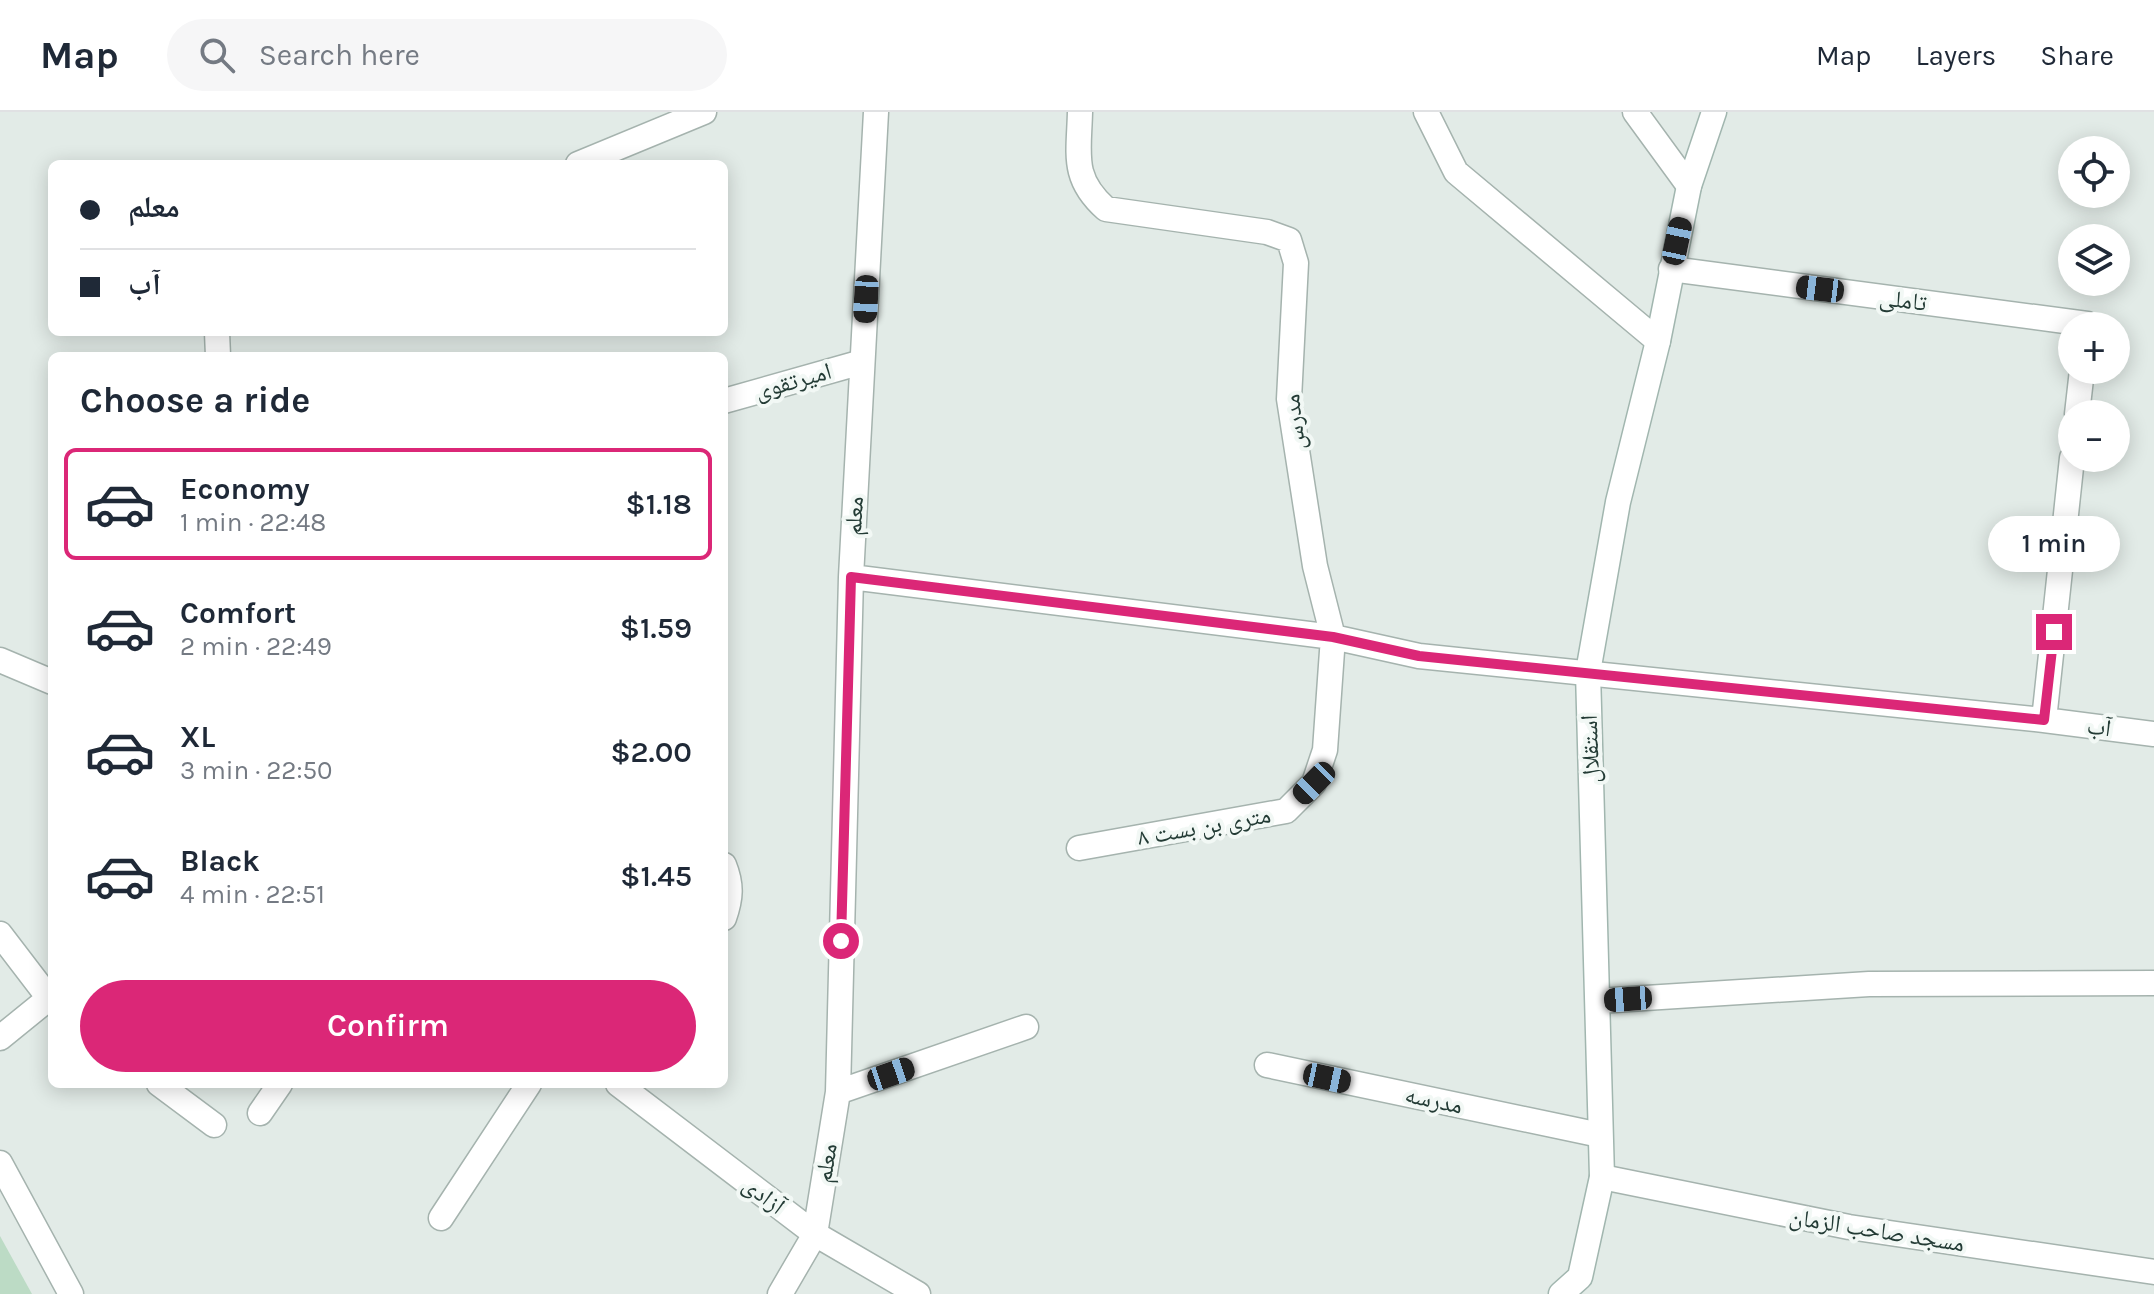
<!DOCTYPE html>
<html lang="en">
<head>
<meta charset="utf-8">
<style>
  :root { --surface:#fff; --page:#f6f6f7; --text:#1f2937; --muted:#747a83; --line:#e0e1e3; --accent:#db2777 }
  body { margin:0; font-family:Karla,"Noto Naskh Arabic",sans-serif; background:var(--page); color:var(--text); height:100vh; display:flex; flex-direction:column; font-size:30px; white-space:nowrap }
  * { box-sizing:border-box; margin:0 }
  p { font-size:26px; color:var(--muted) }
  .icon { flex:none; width:44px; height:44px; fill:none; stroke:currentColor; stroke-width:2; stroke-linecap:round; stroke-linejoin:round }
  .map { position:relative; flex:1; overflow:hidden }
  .details { position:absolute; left:48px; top:240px; width:680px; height:736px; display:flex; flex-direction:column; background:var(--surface); border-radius:12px; box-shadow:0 4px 20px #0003 }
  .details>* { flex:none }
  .top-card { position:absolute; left:48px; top:48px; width:680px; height:176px; border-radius:12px; box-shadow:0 4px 20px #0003; display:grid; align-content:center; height:176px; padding:0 32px; background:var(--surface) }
  .controls { position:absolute; left:2058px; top:24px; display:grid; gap:16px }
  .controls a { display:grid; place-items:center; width:72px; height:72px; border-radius:50%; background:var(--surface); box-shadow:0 4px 20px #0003; font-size:40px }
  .end { position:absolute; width:36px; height:36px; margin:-18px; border:10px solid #db2777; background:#fff; box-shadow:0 0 0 4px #fff }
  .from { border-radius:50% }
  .bubble { position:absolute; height:56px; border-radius:28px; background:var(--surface); box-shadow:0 4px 20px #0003; font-size:26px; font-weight:600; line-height:56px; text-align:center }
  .car { position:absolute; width:24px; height:48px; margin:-24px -12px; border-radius:10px; box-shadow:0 0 6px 2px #0007; background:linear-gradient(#222 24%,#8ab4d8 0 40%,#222 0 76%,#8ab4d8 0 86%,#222 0) }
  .top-card b { display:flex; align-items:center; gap:28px; height:76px; font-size:30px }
  .top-card b+b { border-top:2px solid var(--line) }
  .top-card i { width:20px; height:20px; background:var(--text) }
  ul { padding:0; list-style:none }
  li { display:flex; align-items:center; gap:24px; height:112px; margin:0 16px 12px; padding:0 16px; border:4px solid transparent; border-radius:12px }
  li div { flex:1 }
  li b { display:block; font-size:30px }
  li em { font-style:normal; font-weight:600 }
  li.on { border-color:var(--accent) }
  li>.icon { width:72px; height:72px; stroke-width:1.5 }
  h2 { padding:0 32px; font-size:36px; line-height:96px }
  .cta { display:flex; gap:16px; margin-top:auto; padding:16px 32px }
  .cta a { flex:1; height:92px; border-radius:48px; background:var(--accent); color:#fff; font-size:32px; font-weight:600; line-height:92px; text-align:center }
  header { display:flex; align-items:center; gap:48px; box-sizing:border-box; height:112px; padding:0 40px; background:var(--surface); border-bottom:2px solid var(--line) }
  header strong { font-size:38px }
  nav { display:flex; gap:44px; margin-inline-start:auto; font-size:28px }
  .search { width:560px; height:72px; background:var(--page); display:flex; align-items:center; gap:20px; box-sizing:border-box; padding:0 28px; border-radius:44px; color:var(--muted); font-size:30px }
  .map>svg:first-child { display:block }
  .green { fill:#bcdbc5 }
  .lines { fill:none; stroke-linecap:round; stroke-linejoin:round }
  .street-casing { stroke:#a5b3ae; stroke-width:27 }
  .secondary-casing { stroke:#a1b6af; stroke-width:27 }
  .street { stroke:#fff; stroke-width:24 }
  .secondary { stroke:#fff; stroke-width:24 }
  .route { stroke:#db2777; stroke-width:10 }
  .labels { text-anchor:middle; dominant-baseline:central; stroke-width:8; stroke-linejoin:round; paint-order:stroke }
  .street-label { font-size:24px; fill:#233b35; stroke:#f2f8f5 }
</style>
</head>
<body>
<header>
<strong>Map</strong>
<div class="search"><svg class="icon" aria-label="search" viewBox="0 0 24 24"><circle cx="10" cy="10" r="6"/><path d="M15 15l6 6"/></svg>Search here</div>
<nav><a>Map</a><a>Layers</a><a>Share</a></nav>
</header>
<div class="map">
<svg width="2154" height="1182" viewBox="0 0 2154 1182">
  <rect width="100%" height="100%" fill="#e2ebe7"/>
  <path class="green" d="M0 1124 32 1182H0Z"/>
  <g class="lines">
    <g class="street-casing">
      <path id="street" d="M1080 0C1079 42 1071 66 1106 97L1267 120 1289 128 1296 151 1289 287 1315 454 1333 525 1419 544 2044 608 2072 346
        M1426 0 1456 60 1658 229
        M1635 0 1689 74
        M578 52 704 0
        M1671 157 2087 212 2086 214
        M217 220 218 244
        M724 289 862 250
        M2077 302 2082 258
        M851 465 1333 525 1325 638 1314 671 1286 699 1079 736
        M0 548 52 570
        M2044 608 2154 622
        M724 753C732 773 731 786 724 806
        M0 822 52 890
        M1598 889 1869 872 2154 871
        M0 926 48 887
        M1267 953 1600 1023
        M159 972 214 1013
        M618 972 815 1122 918 1182
        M838 980 1026 915
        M260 1001 280 972
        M0 1051 71 1182
        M1602 1065 1849 1115 2154 1160
        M441 1106 529 972
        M780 1182 815 1122 838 980 851 465 876 0"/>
    </g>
    <g class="secondary-casing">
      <path id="secondary" d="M1561 1182 1580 1165 1602 1065 1588 560 1618 390 1658 229 1689 74 1714 0"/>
    </g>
    <use href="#street" class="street"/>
    <use href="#secondary" class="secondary"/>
  </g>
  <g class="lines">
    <path class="route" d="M841 829 851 465 1333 525 1419 544 2044 608 2054 520"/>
  </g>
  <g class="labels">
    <g class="street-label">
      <text transform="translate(1903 188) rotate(7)">تاملی</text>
      <text transform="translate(793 269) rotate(-16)">امیرتقوی</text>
      <text transform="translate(1294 310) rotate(-96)">مدرس</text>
      <text transform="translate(854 404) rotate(-87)">معلم</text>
      <text transform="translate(2099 615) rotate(8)">آب</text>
      <text transform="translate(1590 637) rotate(-92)">استقلال</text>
      <text transform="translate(1204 714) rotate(-10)">۸ متری بن بست</text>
      <text transform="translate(1434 988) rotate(12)">مدرسه</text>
      <text transform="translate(826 1051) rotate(-81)">معلم</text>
      <text transform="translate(764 1083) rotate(37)">آزادی</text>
      <text transform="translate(1877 1118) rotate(9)">مسجد صاحب الزمان</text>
    </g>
  </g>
</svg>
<div class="controls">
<a><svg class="icon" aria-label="locate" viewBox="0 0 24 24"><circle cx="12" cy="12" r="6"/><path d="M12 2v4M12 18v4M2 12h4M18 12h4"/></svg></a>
<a><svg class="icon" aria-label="layers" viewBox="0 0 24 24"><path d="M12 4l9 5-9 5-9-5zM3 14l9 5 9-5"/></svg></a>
<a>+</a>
<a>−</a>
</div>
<i class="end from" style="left:841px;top:829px"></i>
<i class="end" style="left:2054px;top:520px"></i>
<div class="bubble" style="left:1988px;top:404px;width:132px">1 min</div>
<i class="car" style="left:1677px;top:129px;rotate:12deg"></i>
<i class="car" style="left:1820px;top:177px;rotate:277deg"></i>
<i class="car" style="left:866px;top:187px;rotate:183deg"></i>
<i class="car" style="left:1314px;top:671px;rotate:225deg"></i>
<i class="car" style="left:1628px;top:887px;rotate:266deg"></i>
<i class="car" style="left:891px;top:962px;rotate:71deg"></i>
<i class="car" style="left:1327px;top:966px;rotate:102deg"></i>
<div class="top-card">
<b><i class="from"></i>معلم</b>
<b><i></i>آب</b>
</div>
<section class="details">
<h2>Choose a ride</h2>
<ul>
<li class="on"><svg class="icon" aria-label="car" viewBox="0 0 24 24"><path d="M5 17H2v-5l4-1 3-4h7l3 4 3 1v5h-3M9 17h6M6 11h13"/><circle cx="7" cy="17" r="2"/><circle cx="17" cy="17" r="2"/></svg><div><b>Economy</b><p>1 min · 22:48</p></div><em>$1.18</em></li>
<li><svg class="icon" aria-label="car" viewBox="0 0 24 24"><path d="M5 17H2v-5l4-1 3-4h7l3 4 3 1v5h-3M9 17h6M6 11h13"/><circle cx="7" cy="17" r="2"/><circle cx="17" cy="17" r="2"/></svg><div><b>Comfort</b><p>2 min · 22:49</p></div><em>$1.59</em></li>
<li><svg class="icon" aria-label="car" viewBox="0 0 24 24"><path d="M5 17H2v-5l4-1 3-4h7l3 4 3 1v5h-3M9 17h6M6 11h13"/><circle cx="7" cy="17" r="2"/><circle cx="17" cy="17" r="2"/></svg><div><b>XL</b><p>3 min · 22:50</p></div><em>$2.00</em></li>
<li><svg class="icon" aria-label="car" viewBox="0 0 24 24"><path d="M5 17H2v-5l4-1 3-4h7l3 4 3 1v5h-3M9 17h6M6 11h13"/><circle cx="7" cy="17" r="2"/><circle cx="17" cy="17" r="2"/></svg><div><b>Black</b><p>4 min · 22:51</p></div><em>$1.45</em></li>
</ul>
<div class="cta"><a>Confirm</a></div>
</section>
</div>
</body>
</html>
